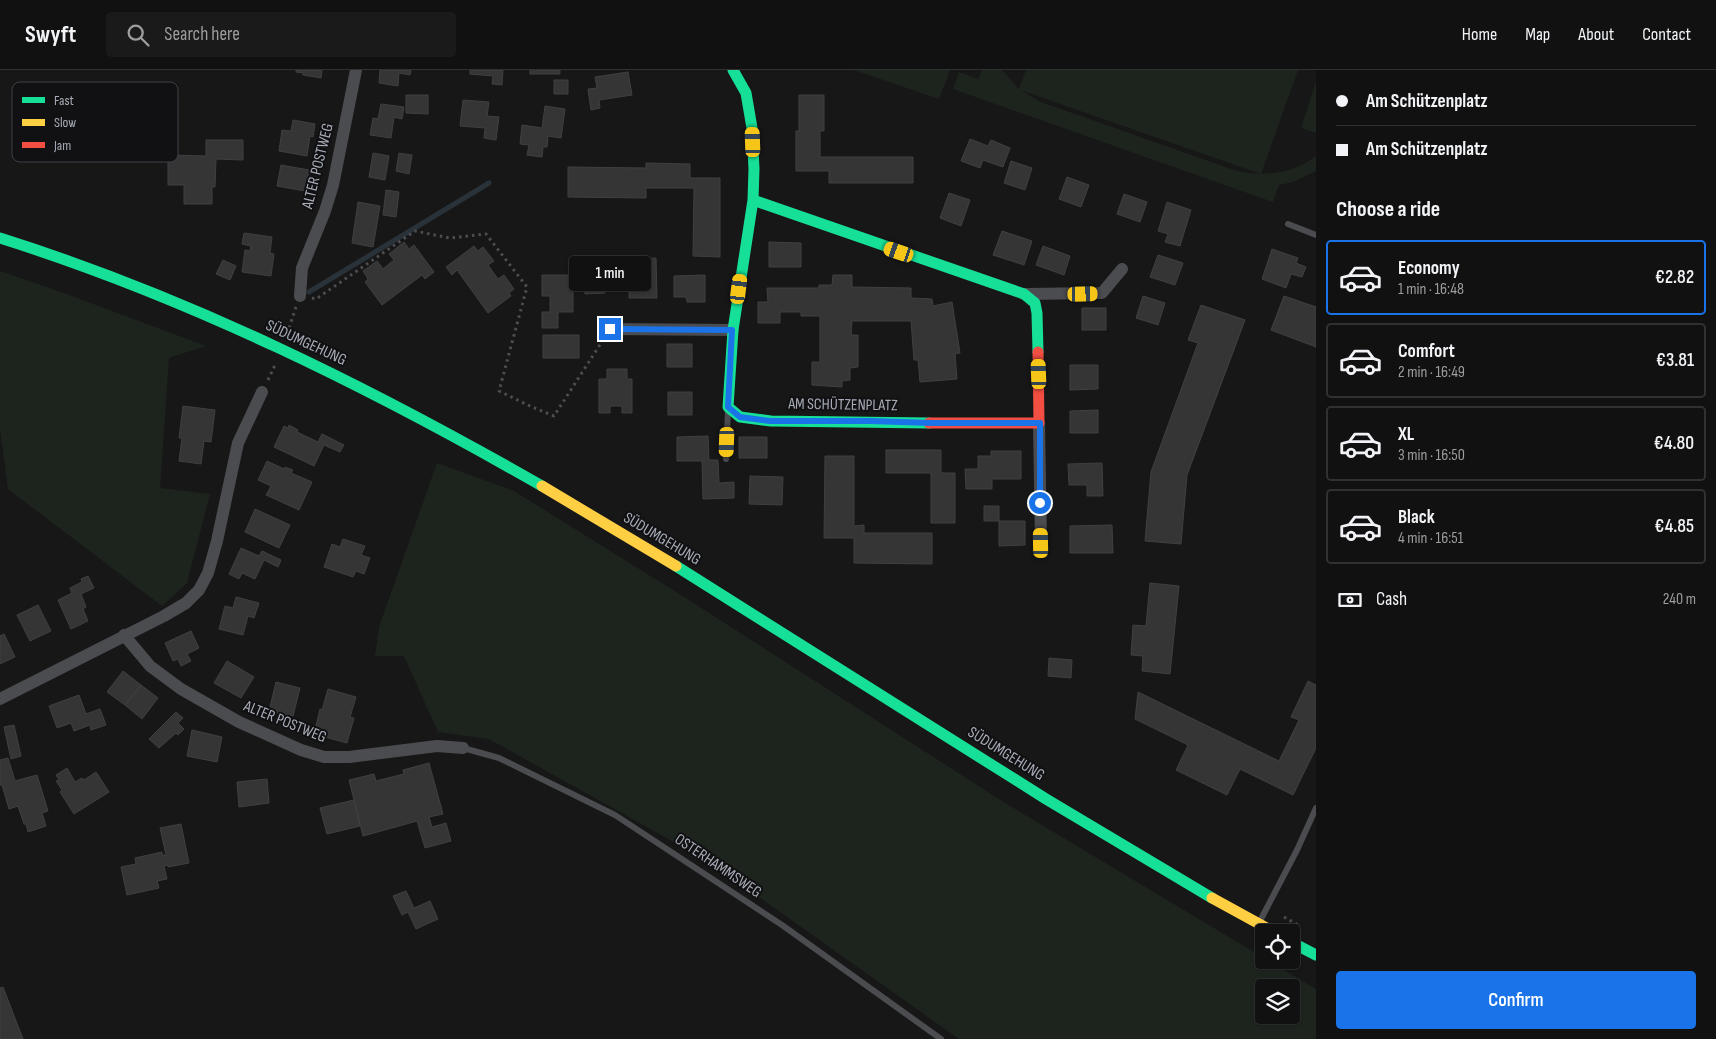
<!DOCTYPE html>
<html lang="en">
<head>
<meta charset="utf-8">
<style>
  :root { --surface:#111; --page:#1a1a1a; --text:#f1f3f6; --muted:#9c9d9f; --line:#303131; --accent:#1a73e8 }
  body { margin:0; font-family:"Sofia Sans Condensed",sans-serif; background:var(--page); color:var(--text); height:100vh; display:flex; flex-direction:column; font-size:19px; white-space:nowrap }
  * { box-sizing:border-box; margin:0 }
  p { font-size:16px; color:var(--muted) }
  .icon { flex:none; width:28px; height:28px; fill:none; stroke:currentColor; stroke-width:2; stroke-linecap:round; stroke-linejoin:round }
  .map { position:relative; flex:1; overflow:hidden }
  .drawer { display:flex; flex-direction:column; background:var(--surface); width:400px }
  .drawer>* { flex:none }
  .hud { display:grid; align-content:center; height:110px; padding:0 20px; background:var(--surface) }
  .tools { position:absolute; left:1255px; top:854px; display:grid; gap:10px }
  .tools a { display:grid; place-items:center; width:45px; height:45px; border-radius:5px; background:var(--surface); box-shadow:0 1px 4px #0004,0 0 0 1px var(--line); font-size:25px }
  .end { position:absolute; width:22px; height:22px; margin:-11px; border:6px solid #1a73e8; background:#fff; box-shadow:0 0 0 2px #fff }
  .from { border-radius:50% }
  .bubble { position:absolute; height:35px; border-radius:5px; background:var(--surface); box-shadow:0 1px 4px #0004,0 0 0 1px var(--line); font-size:16px; font-weight:600; line-height:35px; text-align:center }
  .car { position:absolute; width:15px; height:30px; margin:-15px -8px; border-radius:6px; box-shadow:0 0 4px 1px #0007; background:linear-gradient(#f5c518 24%,#345 0 40%,#f5c518 0 76%,#345 0 86%,#f5c518 0) }
  .hud b { display:flex; align-items:center; gap:18px; height:48px; font-size:19px }
  .hud b+b { border-top:1px solid var(--line) }
  .hud i { width:12px; height:12px; background:var(--text) }
  ul { padding:0; list-style:none }
  li { display:flex; align-items:center; gap:15px; height:75px; margin:0 10px 8px; padding:0 10px; border:2px solid var(--line); border-radius:5px }
  li div { flex:1 }
  li b { display:block; font-size:19px }
  li em { font-style:normal; font-weight:600 }
  li.selected { border-color:var(--accent) }
  li>.icon { width:45px; height:45px; stroke-width:1.5 }
  h2 { padding:0 20px; font-size:22px; line-height:60px }
  .pay { display:flex; align-items:center; gap:12px; height:55px; padding:0 20px; font-size:19px }
  .pay p { margin-inline-start:auto }
  .button { display:flex; gap:10px; margin-top:auto; padding:10px 20px }
  .button a { flex:1; height:58px; border-radius:5px; background:var(--accent); color:#fff; font-size:20px; font-weight:600; line-height:58px; text-align:center }
  header { display:flex; align-items:center; gap:30px; box-sizing:border-box; height:70px; padding:0 25px; background:var(--surface); border-bottom:1px solid var(--line) }
  header strong { font-size:24px }
  nav { display:flex; gap:28px; margin-inline-start:auto; font-size:18px }
  .search { width:350px; height:45px; background:var(--page); display:flex; align-items:center; gap:12px; box-sizing:border-box; padding:0 18px; border-radius:5px; color:var(--muted); font-size:19px }
  main { display:flex; flex:1; min-height:0 }
  .map>svg:first-child { display:block }
  .green { fill:#1d241e; fill-rule:evenodd }
  .lines { fill:none; stroke-linecap:round; stroke-linejoin:round }
  .stream { stroke:#2a3239; stroke-width:5 }
  .building { fill:#353536; stroke:#3f4043 }
  .path { stroke:#4d4e52; stroke-width:3; stroke-dasharray:2.5 4; stroke-linecap:butt }
  .lane { stroke:#4b4c50; stroke-width:6 }
  .street { stroke:#4b4c50; stroke-width:12 }
  .fast { stroke:#16e098; stroke-width:11 }
  .slow { stroke:#ffcf43; stroke-width:11 }
  .jam { stroke:#f24e42; stroke-width:11 }
  .route { stroke:#1a73e8; stroke-width:6 }
  .labels { text-anchor:middle; dominant-baseline:central; stroke-width:4; stroke-linejoin:round; paint-order:stroke }
  .street-label { font-size:16px; fill:#a8adb8; stroke:#111113 }
  .key { fill:#111113; stroke:#3e4045; stroke-width:1 }
  .key-label { font-size:14px; fill:#a8adb8 }
</style>
</head>
<body>
<header>
<strong>Swyft</strong>
<div class="search"><svg class="icon" aria-label="search" viewBox="0 0 24 24"><circle cx="10" cy="10" r="6"/><path d="M15 15l6 6"/></svg>Search here</div>
<nav><a>Home</a><a>Map</a><a>About</a><a>Contact</a></nav>
</header>
<main>
<div class="map">
<svg width="1316" height="969" viewBox="0 0 1316 969">
  <rect width="100%" height="100%" fill="#171717"/>
  <path class="green" d="M854 0H950L939 29Z
    M982 0H1002L1019 19 1026 0H1298L1261 104 1020 20 1041 32 1234 100C1263 107 1291 105 1316 86V101L1293 112 1279 115 1273 132 953 19 959 2 978 9Z
    M1316 12V63L1301 58Z
    M0 201 61 222 206 276 169 288 160 418 210 424 187 513 162 536 8 419 0 359Z
    M437 393 514 421 681 525 1002 731 1264 888V890H1267L1316 919V969H959L708 791 489 669 438 662 404 586H375L379 557ZM1264 918H1291V945H1264Z"/>
  <g class="lines">
    <path class="stream" d="M309 222 489 113"/>
  </g>
  <path class="building" d="M296 0H322L321 8 303 5V3L296 2Z
    M380 0H411L410 5 399 3 398 16 379 13Z
    M470 0H503L502 15 492 14 493 6 470 4Z
    M530 0H560V4H530Z
    M628 2 632 25 599 30 600 38 591 40 588 19 597 18 595 7Z
    M554 10H568V24H554Z
    M406 25H428V44L406 43Z
    M799 25H824V61H820V87H913V113H829V101H796V61H799Z
    M463 30 489 32 487 46 499 47 496 70 484 68 485 58 460 56Z
    M381 34 404 37 402 49 394 47 391 68 370 65 373 48 378 49Z
    M545 36 565 39 561 68 548 66 547 77H543L542 87 527 85 529 75 520 74 522 55 542 58Z
    M293 50 315 54 313 67 310 66 307 86 279 81 282 60 291 61Z
    M970 69 988 76 991 70 1010 78 1003 97 983 90 980 98 961 91Z
    M206 70H243V90L216 89 215 117H212V134H184V115H168V85L206 86Z
    M373 83 389 86 385 110 369 107Z
    M399 83 412 85 409 104 396 101Z
    M1011 91 1032 98 1025 120 1004 113Z
    M646 93 690 94V108H720V187L693 186 694 118H646V128L568 127V97L646 98Z
    M281 95 309 100 305 121 277 116Z
    M1067 107 1089 115 1081 137 1059 129Z
    M386 120 399 122 396 147 383 145Z
    M949 123 970 130 961 156 940 148Z
    M1124 124 1147 132 1140 152 1117 144Z
    M358 132 380 136 373 177 352 173Z
    M1167 132 1191 140 1180 176 1165 172 1168 164 1158 161Z
    M1002 161 1032 171 1024 195 993 185Z
    M244 163 272 167 270 183 274 184 271 206 242 202 245 180 250 181 251 176 242 174Z
    M404 172 409 179 414 175 434 202 425 209 422 205 382 235 365 212 368 209 363 201 377 191 383 199 394 190 389 184Z
    M769 172 801 173V197H769Z
    M474 176 478 181 483 177 494 191 488 195 498 209 504 205 514 219 509 223 511 226 488 243 457 200 452 205 446 197Z
    M1043 176 1070 186 1064 205 1036 195Z
    M1272 179 1298 188 1296 193 1306 197 1302 207 1291 204 1286 218 1262 209Z
    M1158 185 1183 193 1175 215 1150 207Z
    M656 188 657 228H629V214H633L632 189Z
    M223 190 236 196 230 210 216 204Z
    M584 192H604V196L620 195V210H604L605 223 585 224Z
    M542 205H573V242H558V258H542V242H550V226H542Z
    M705 205V232H687L686 227H674V206Z
    M833 205H852V217L911 218V228L932 229 933 236 952 232 960 283 955 284 957 309 920 312 918 290H914L911 251H852L851 265H858V297L850 298V310L842 311V317L812 315V292H820V246H801V242H780V253H758V232H768L767 218H819V215H832Z
    M1143 226 1165 233 1158 255 1136 248Z
    M1284 226 1316 237V277L1271 260Z
    M1201 235 1245 250 1187 405 1181 474 1145 471 1151 402 1198 273 1188 270Z
    M1082 238H1106V260H1082Z
    M543 265H579V288H543Z
    M667 274H692V297H667Z
    M1070 295H1098V319L1070 320Z
    M607 299H627V309H632V343H622V336H610V343H599V309H607Z
    M668 322H692V345H668Z
    M183 336 215 340 211 372 204 371 201 394 179 391 182 368H179Z
    M1098 340V363H1070V341Z
    M289 355 298 360 297 362 318 372 322 364 344 375 340 382 324 375 314 396 274 377 284 356 288 358Z
    M708 366 709 390H718L719 413 734 412V428L703 429 702 391H677V367Z
    M739 367H767V388H739Z
    M886 380H941V403H955V453H931V403H886Z
    M991 381H1021V409H992V419H966L965 399H978V386H991Z
    M825 386H854V456L864 455V463H932V494L854 493V468H824Z
    M267 391 284 399 285 397 293 400 291 403 312 412 299 440 266 425 271 416 258 410Z
    M1102 393 1103 426H1087V415H1069L1068 394Z
    M750 406 783 407 782 435 749 434Z
    M984 436H999V451H984Z
    M255 439 290 455 279 478 245 462Z
    M999 451H1025V475L999 476Z
    M1112 455 1113 483H1070V456Z
    M343 469 365 476 361 485 370 488 364 504 356 501 353 507 324 497 332 474 340 477Z
    M241 478 259 486 262 481 281 490 278 497 264 490 255 509 242 503 239 509 229 504Z
    M88 506 94 518 81 524 86 537 83 539 88 551 71 559 58 530 72 523 70 518 82 512 81 509Z
    M1150 513 1179 516 1170 604 1142 601 1143 586 1131 585 1133 555 1146 556Z
    M236 527 259 533 254 548 248 546 243 565 219 559 225 536 233 538Z
    M38 535 51 561 30 571 17 545Z
    M191 561 199 578 187 584 191 591 181 596 178 589 173 591 165 573Z
    M4 564 15 587 0 594V566Z
    M1049 588 1072 590 1071 608 1048 606Z
    M227 591 254 607 241 628 214 613Z
    M123 601 141 615 125 635 107 622Z
    M1308 611 1316 615V678L1293 725 1240 699 1227 725 1176 700 1188 675 1135 649 1138 622 1279 691 1299 650 1291 647Z
    M276 612 300 618 293 646 269 641Z
    M141 615 158 628 142 649 125 635Z
    M328 619 356 627 350 647 354 648 347 673 314 664 320 639 322 640Z
    M79 625 86 644 100 639 106 655 91 660 90 655 74 661 71 653 57 658 49 636Z
    M176 642 183 648 178 653 184 659 178 665 176 663 159 678 149 669Z
    M14 655 21 686 11 689 4 657Z
    M192 660 222 667 217 692 187 686Z
    M8 688 15 711 37 705 48 741 42 743 46 756 28 762 26 754H24L18 736 9 739 2 715H0V690Z
    M429 693 443 744 429 747 432 757 446 753 451 771 425 778 417 751 363 766 349 710 374 704 376 711 404 704 403 700Z
    M67 698 75 712 82 708 84 710 96 702 109 722 74 744 60 722 62 720 56 711 59 710 56 705Z
    M267 709 269 733 239 737 237 712Z
    M354 730 360 756 327 764 320 738Z
    M181 754 189 793 168 797V795L164 796 167 809 157 811 159 818 127 825 121 797 136 794 135 788 162 782V785H166L160 758Z
    M406 821 414 838 430 831 438 849 416 859 408 842 402 845 393 826Z
    M3 917 23 969H0V918Z"/>
  <g class="lines">
    <path class="path" d="M312 228 316 229 415 161 450 168 486 164 527 217 499 321 532 337 554 346 603 270
      M287 264 296 237
      M268 310 276 293
      M1284 847 1300 856"/>
    <path class="lane" d="M1288 154 1316 165
      M726 389 728 340
      M463 678 499 688 615 745 782 855 941 969
      M1260 851 1297 780 1316 738"/>
    <path class="street" d="M1024 224 1102 223 1122 199
      M300 226 302 198 325 141 333 115 356 0
      M610 259 733 260
      M1039 353 1041 473
      M124 565 150 596 181 619 239 652 301 680 324 687H349L437 676 463 678
      M0 629 164 546 186 533 199 520 208 503 217 471 238 373 262 322"/>
    <path class="fast" d="M733 0 746 23 752 58 754 99 753 130 733 260 728 337 740 347 771 351 929 353
      M753 130 1024 224 1035 233 1037 243 1038 282
      M0 168C190 228 369 317 542 416
      M676 496 1046 729 1212 828
      M1291 872 1316 885"/>
    <path class="slow" d="M542 416 676 496
      M1212 828 1274 862"/>
    <path class="jam" d="M929 353H1039L1038 282"/>
  </g>
  <g class="lines">
    <path class="route" d="M610 259 732 260 728 337 740 347 770 351H870L932 353H1040V433"/>
  </g>
  <g class="labels">
    <g class="street-label">
      <text transform="translate(318 96) rotate(-76)">ALTER POSTWEG</text>
      <text transform="translate(306 273) rotate(25)">SÜDUMGEHUNG</text>
      <text transform="translate(843 335) rotate(1)">AM SCHÜTZENPLATZ</text>
      <text transform="translate(662 469) rotate(31)">SÜDUMGEHUNG</text>
      <text transform="translate(285 652) rotate(22)">ALTER POSTWEG</text>
      <text transform="translate(1006 684) rotate(32)">SÜDUMGEHUNG</text>
      <text transform="translate(718 796) rotate(34)">OSTERHAMMSWEG</text>
    </g>
  </g>
  <rect x="12" y="12" width="166" height="80" rx="8" class="key"/>
  <rect x="22" y="27" width="23" height="6" fill="#16e098"/>
  <rect x="22" y="49" width="23" height="7" fill="#ffcf43"/>
  <rect x="22" y="72" width="23" height="6" fill="#f24e42"/>
  <g class="key-label">
    <text x="54" y="35">Fast</text>
    <text x="54" y="57">Slow</text>
    <text x="54" y="80">Jam</text>
  </g>
</svg>
<div class="tools">
<a><svg class="icon" aria-label="locate" viewBox="0 0 24 24"><circle cx="12" cy="12" r="6"/><path d="M12 2v4M12 18v4M2 12h4M18 12h4"/></svg></a>
<a><svg class="icon" aria-label="layers" viewBox="0 0 24 24"><path d="M12 4l9 5-9 5-9-5zM3 14l9 5 9-5"/></svg></a>
</div>
<i class="end from" style="left:1040px;top:433px"></i>
<i class="end" style="left:610px;top:259px"></i>
<div class="bubble" style="left:569px;top:186px;width:82px">1 min</div>
<i class="car" style="left:753px;top:72px;rotate:358deg"></i>
<i class="car" style="left:899px;top:182px;rotate:289deg"></i>
<i class="car" style="left:739px;top:219px;rotate:7deg"></i>
<i class="car" style="left:1083px;top:224px;rotate:89deg"></i>
<i class="car" style="left:1039px;top:304px;rotate:358deg"></i>
<i class="car" style="left:727px;top:372px;rotate:182deg"></i>
<i class="car" style="left:1041px;top:473px;rotate:359deg"></i>
</div>
<section class="drawer">
<div class="hud">
<b><i class="from"></i>Am Schützenplatz</b>
<b><i></i>Am Schützenplatz</b>
</div>
<h2>Choose a ride</h2>
<ul>
<li class="selected"><svg class="icon" aria-label="car" viewBox="0 0 24 24"><path d="M5 17H2v-5l4-1 3-4h7l3 4 3 1v5h-3M9 17h6M6 11h13"/><circle cx="7" cy="17" r="2"/><circle cx="17" cy="17" r="2"/></svg><div><b>Economy</b><p>1 min · 16:48</p></div><em>€2.82</em></li>
<li><svg class="icon" aria-label="car" viewBox="0 0 24 24"><path d="M5 17H2v-5l4-1 3-4h7l3 4 3 1v5h-3M9 17h6M6 11h13"/><circle cx="7" cy="17" r="2"/><circle cx="17" cy="17" r="2"/></svg><div><b>Comfort</b><p>2 min · 16:49</p></div><em>€3.81</em></li>
<li><svg class="icon" aria-label="car" viewBox="0 0 24 24"><path d="M5 17H2v-5l4-1 3-4h7l3 4 3 1v5h-3M9 17h6M6 11h13"/><circle cx="7" cy="17" r="2"/><circle cx="17" cy="17" r="2"/></svg><div><b>XL</b><p>3 min · 16:50</p></div><em>€4.80</em></li>
<li><svg class="icon" aria-label="car" viewBox="0 0 24 24"><path d="M5 17H2v-5l4-1 3-4h7l3 4 3 1v5h-3M9 17h6M6 11h13"/><circle cx="7" cy="17" r="2"/><circle cx="17" cy="17" r="2"/></svg><div><b>Black</b><p>4 min · 16:51</p></div><em>€4.85</em></li>
</ul>
<div class="pay"><svg class="icon" aria-label="cash" viewBox="0 0 24 24"><path d="M3 7h18v10H3z"/><circle cx="12" cy="12" r="2"/></svg>Cash<p>240 m</p></div>
<div class="button"><a>Confirm</a></div>
</section>
</main>
</body>
</html>
